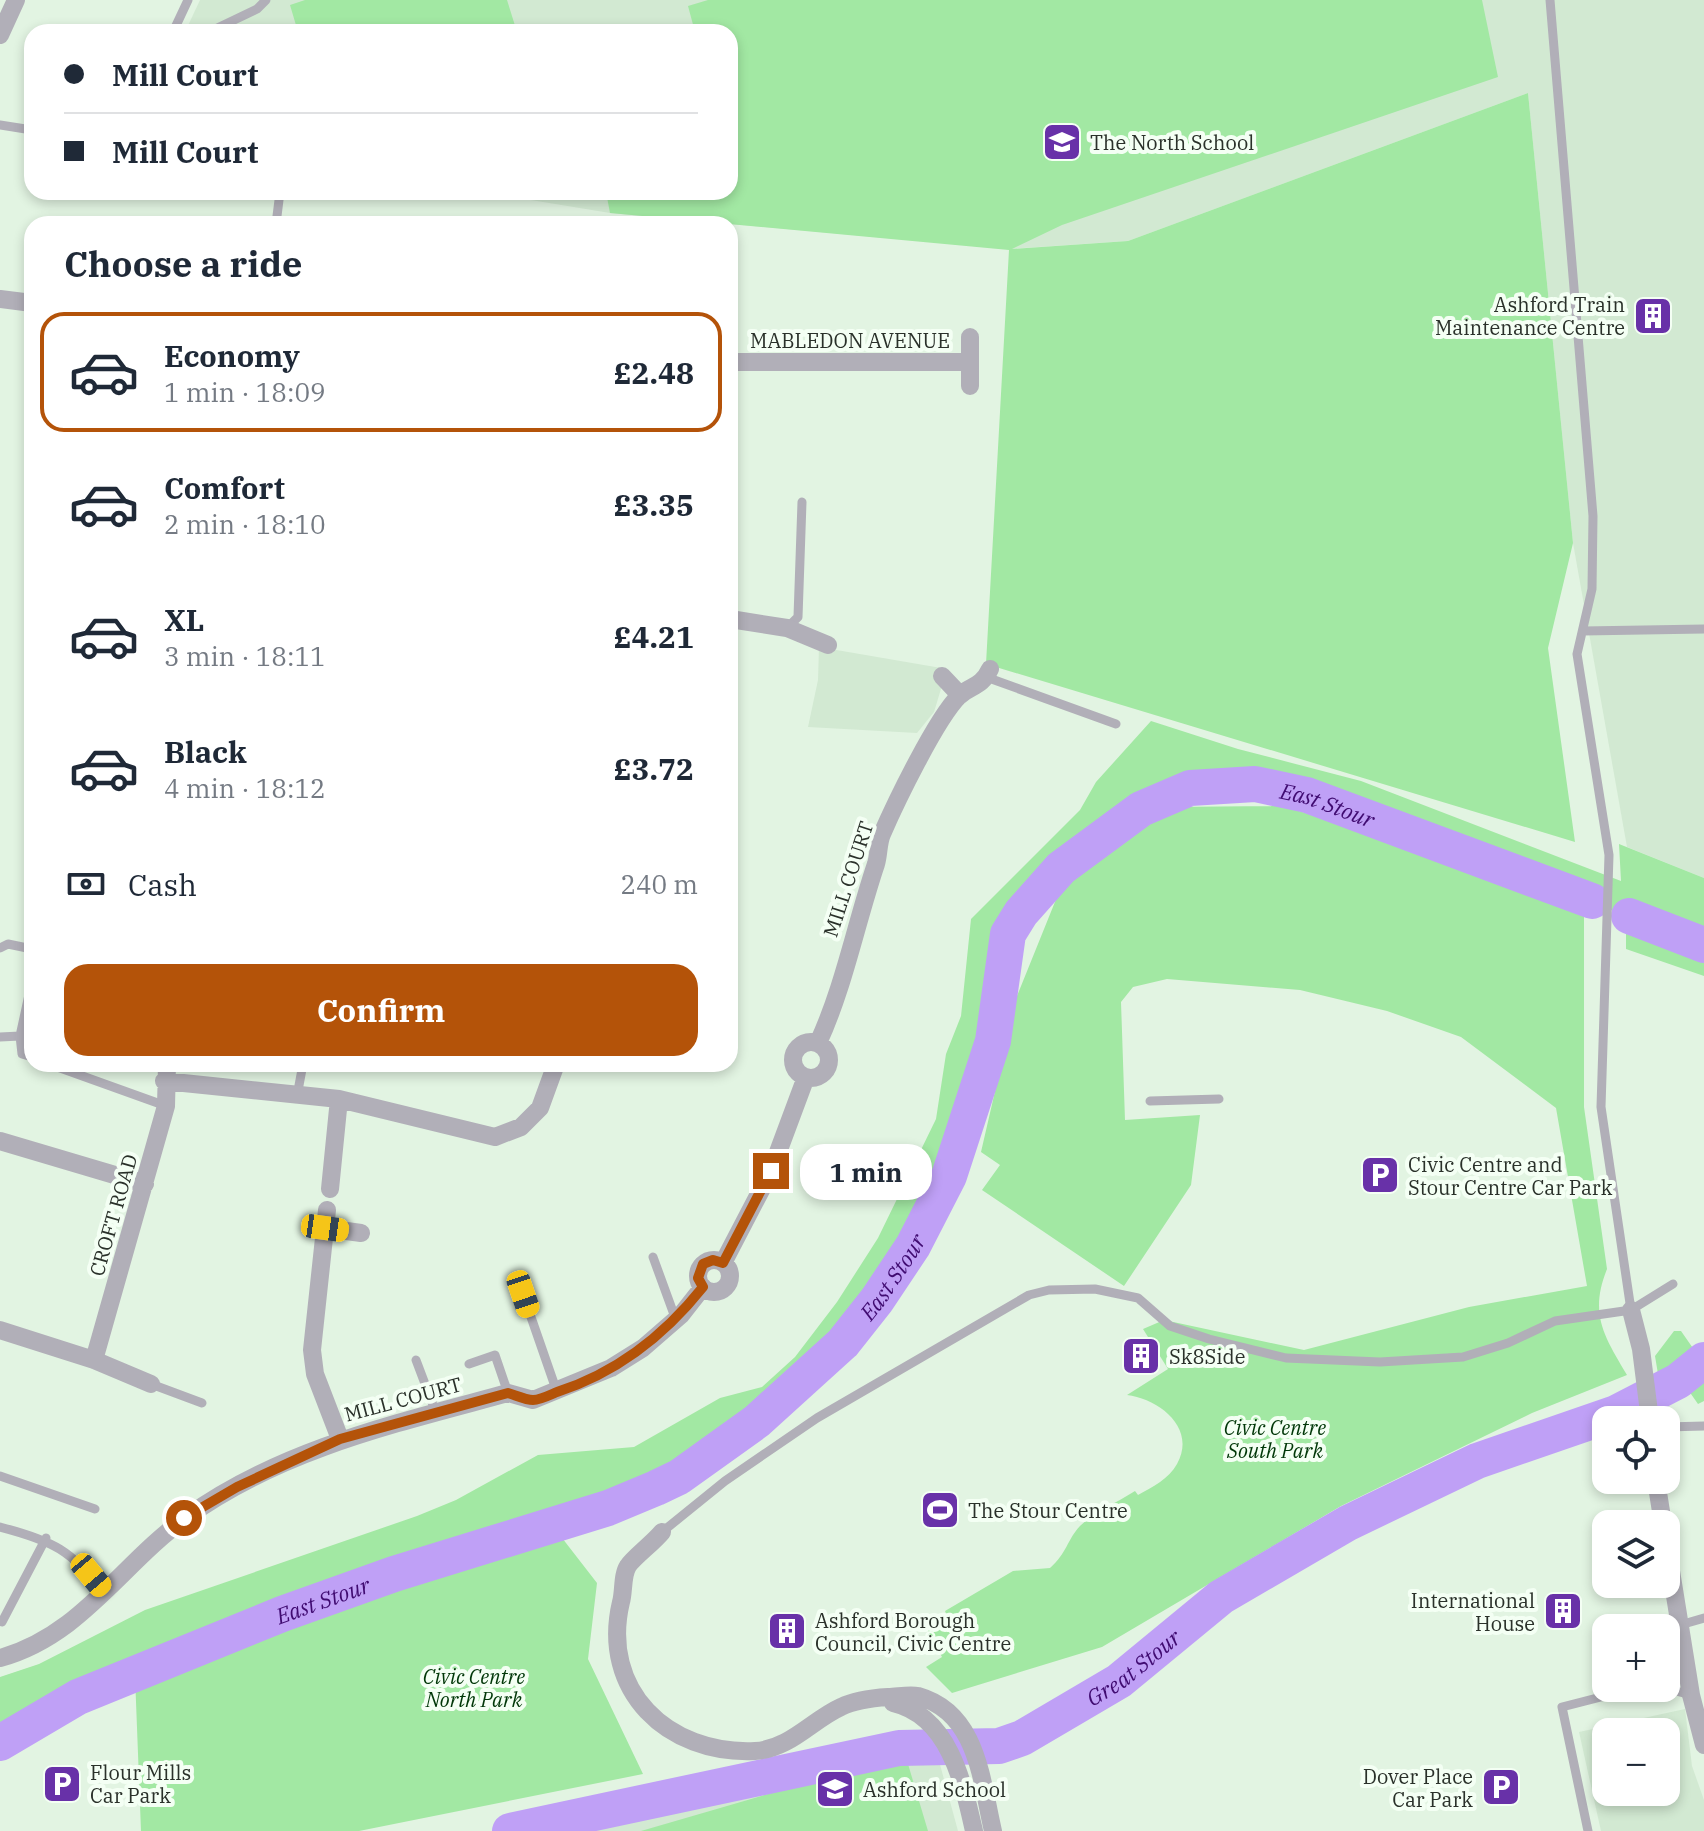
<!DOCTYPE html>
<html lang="en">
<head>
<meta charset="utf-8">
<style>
  :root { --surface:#fff; --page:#f6f6f7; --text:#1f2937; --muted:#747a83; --line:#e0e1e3; --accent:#b45309 }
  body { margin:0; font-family:"IBM Plex Serif",serif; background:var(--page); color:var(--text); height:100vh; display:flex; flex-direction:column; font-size:30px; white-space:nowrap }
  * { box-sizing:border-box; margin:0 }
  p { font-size:26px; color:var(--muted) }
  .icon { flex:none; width:44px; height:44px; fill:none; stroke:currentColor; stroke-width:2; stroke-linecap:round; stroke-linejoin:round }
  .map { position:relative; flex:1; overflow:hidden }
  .panel { position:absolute; left:24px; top:216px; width:714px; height:856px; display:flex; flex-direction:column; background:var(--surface); border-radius:24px; box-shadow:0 4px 12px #0003 }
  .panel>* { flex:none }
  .banner { position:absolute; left:24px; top:24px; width:714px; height:176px; border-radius:24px; box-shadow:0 4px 12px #0003; display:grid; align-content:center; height:176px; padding:0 40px; background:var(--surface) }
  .fabs { position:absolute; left:1592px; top:1406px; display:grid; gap:16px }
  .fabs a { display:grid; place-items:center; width:88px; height:88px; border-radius:16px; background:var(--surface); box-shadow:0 4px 12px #0003; font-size:40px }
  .end { position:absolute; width:36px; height:36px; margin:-18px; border:10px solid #b45309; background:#fff; box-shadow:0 0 0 4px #fff }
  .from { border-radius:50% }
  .bubble { position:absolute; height:56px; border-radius:24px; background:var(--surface); box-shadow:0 4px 12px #0003; font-size:26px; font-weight:800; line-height:56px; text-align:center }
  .car { position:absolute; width:24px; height:48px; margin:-24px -12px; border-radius:10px; box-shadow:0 0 6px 2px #0007; background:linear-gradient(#f5c518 24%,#345 0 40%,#f5c518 0 76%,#345 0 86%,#f5c518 0) }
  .banner b { display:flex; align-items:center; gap:28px; height:76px; font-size:30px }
  .banner b+b { border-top:2px solid var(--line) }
  .banner i { width:20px; height:20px; background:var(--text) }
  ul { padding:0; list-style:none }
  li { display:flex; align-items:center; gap:24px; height:120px; margin:0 16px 12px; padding:0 24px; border:4px solid transparent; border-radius:24px }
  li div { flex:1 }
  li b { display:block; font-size:30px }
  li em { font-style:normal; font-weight:800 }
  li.selected { border-color:var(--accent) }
  li>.icon { width:72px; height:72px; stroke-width:1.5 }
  h2 { padding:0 40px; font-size:36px; line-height:96px }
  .pay { display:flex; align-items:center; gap:20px; height:88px; padding:0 40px; font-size:30px }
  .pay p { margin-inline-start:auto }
  .primary-button { display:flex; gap:16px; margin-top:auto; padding:16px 40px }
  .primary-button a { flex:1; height:92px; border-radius:24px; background:var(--accent); color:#fff; font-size:32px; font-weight:800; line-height:92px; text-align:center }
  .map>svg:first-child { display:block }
  .built { fill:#d2e9d2; fill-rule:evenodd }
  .green { fill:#a2e8a3 }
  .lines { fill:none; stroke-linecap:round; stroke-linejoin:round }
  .river { stroke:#bfa0f6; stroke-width:36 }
  .service { stroke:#b1afb8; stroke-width:9 }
  .minor { stroke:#b1afb8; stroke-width:18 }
  .route { stroke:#b45309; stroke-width:10 }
  .labels { text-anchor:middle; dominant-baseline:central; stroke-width:8; stroke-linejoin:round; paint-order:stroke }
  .poi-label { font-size:20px; fill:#2a312a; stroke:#f4fff4; text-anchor:start }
  .street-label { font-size:20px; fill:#2a312a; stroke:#f4fff4 }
  .park-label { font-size:20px; font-style:italic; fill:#003708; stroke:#f4fff4 }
  .water-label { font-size:22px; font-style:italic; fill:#400b71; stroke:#f4fff4 }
</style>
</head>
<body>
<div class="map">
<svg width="1704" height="1831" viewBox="0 0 1704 1831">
  <rect width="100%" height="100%" fill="#e2f4e2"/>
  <path class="built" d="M200 0H1704V878L1627 847 1573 543 1528 93 1128 241 1009 249 610 213 482 192H730V32H185Z
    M819 647 947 669 934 712 917 733 808 727 818 680Z
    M1685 1709 1692 1766 1704 1800V1831H1601L1579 1732ZM1666 1732V1792H1606V1732Z
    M935 1746 958 1831H509Z"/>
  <path class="green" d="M305 0H507L517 32H298L290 5Z
    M708 0H1482L1498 77 1062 225 1012 249 1128 241 1528 93 1573 543 1548 648 1575 842 986 664 1009 250 610 213 606 192H730V32H695L688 6Z
    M1151 721 1238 749 1361 781 1621 881 1619 844 1704 878V943L1255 784 1173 794 1061 868 1003 953 993 1041 963 1135 913 1246 821 1364 687 1472 607 1508 300 1604 171 1651 99 1679 0 1727V1677L39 1664 145 1610 417 1516 456 1500 538 1455 634 1447 720 1398 762 1387 795 1357 837 1302 878 1238 936 1119 946 1054 961 1016 971 919 1080 810 1096 782Z
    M1282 806 1406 843 1584 907V1107L1607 1269C1589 1314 1604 1336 1627 1375L1532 1413 1341 1506 1102 1647 952 1693 926 1667 942 1657 926 1627 947 1616 945 1611 1013 1571 1050 1568C1067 1553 1067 1540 1080 1526 1094 1512 1118 1502 1135 1491L1138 1495C1152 1487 1169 1479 1177 1464 1197 1428 1159 1399 1127 1395L1168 1369 1143 1329 1164 1320 1304 1350 1469 1307 1587 1286 1556 1108 1461 1037 1387 1011 1300 990 1167 979 1133 987 1121 1002 1125 1120 1200 1115 1191 1185 1124 1286 982 1190 1000 1165 981 1152 1017 996 1061 887 1105 843 1169 807Z
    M1626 922 1704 950V976L1626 949Z
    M1674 1331H1681L1704 1364V1401L1698 1404 1691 1394 1671 1396 1673 1403 1663 1404 1655 1356Z
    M559 1534 597 1583 588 1659 643 1774 359 1831H141L135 1676Z
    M905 1754 928 1831H641Z"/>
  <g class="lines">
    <g class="river">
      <path d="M1629 916 1704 945"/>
      <path id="s1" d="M0 1743 78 1697 282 1614 394 1574 608 1508 656 1488 679 1477 757 1421 843 1343 877 1300 913 1246 949 1176 993 1041 1008 934 1021 913 1061 868 1141 809 1190 788 1255 784 1307 795 1592 901"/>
      <path id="s2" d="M510 1831 899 1748 999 1746 1022 1738 1119 1681 1221 1597 1348 1523 1477 1461 1616 1413 1678 1381 1704 1360"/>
    </g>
    <path class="service" d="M1550 0 1593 516 1592 589 1577 654 1609 855 1601 1107 1631 1310
      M173 32 188 0
      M209 32 257 9 266 0
      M0 125 32 130
      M276 224 280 192
      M787 628 798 617 802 502
      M1583 631 1704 629
      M986 677 1116 724
      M0 948 8 944 32 949
      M20 1036 32 981
      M0 1037 20 1036 22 1054 32 1057
      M49 1064 166 1106
      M297 1096 303 1064
      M1150 1101 1219 1099
      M653 1257 676 1320
      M523 1294 557 1392
      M416 1360 436 1413
      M469 1364 495 1355 508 1393
      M151 1384 202 1403
      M1666 1427 1704 1426
      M0 1476 95 1509
      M0 1527C54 1541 70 1550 106 1593
      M662 1532 725 1481 817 1418 1029 1295 1049 1290 1095 1289 1138 1298 1170 1326 1209 1339 1286 1358 1380 1362 1463 1357 1508 1343 1555 1321 1631 1310 1673 1284
      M1636 1619 1637 1628
      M2 1622 46 1538
      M1680 1625 1704 1618
      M1665 1688 1691 1695
      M1588 1831 1562 1707 1636 1688"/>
    <path class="minor" d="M0 35 16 0
      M0 299 32 303
      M730 362H969
      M970 386V337
      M730 619 787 628 828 645
      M942 676 960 695
      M793 1060a18 18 0 1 1 36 0a18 18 0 1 1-36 0Z
      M818 1043C844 987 856 923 876 864 879 854 878 843 882 834 896 802 936 719 959 696 971 685 981 688 990 669
      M164 1081 339 1099 495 1137 521 1127 540 1108 556 1064
      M0 1141 145 1184
      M330 1189 339 1099
      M327 1210 312 1350 315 1374 340 1439
      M325 1228 361 1233
      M698 1276a16 16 0 1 1 32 0a16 16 0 1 1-32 0Z
      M723 1263 771 1171 806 1077
      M1631 1310 1641 1349 1650 1420
      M0 1330 94 1360 151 1384
      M94 1360 166 1106 167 1064
      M1656 1480 1663 1524
      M662 1532C653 1543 633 1558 628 1566 622 1575 624 1592 621 1602 600 1690 667 1755 755 1751 790 1749 812 1720 841 1707 855 1700 872 1698 888 1697 897 1697 909 1694 918 1696 978 1713 981 1780 993 1831
      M1666 1540 1691 1695 1704 1745
      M0 1658C81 1636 122 1563 187 1517 281 1449 398 1423 508 1393L533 1400 611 1368 643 1348 681 1315 703 1287
      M893 1703C949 1716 963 1782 974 1831"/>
  </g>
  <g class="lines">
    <path class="route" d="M184 1518 237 1487 340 1439 508 1393C515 1395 526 1400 533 1400 540 1400 550 1395 557 1392 616 1373 664 1336 703 1287L698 1278 703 1264 713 1260 723 1263 771 1171"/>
  </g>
  <defs>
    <g id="school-square" transform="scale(2)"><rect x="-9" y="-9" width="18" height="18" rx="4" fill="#6831a8" stroke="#f4fff4"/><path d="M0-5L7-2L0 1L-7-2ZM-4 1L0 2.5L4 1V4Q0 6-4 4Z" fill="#fff"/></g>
    <g id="building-square" transform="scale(2)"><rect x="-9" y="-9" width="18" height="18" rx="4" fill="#6831a8" stroke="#f4fff4"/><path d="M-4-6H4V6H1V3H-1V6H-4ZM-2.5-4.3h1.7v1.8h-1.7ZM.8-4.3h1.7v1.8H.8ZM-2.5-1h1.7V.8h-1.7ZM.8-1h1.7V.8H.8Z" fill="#fff"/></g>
    <g id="parking-square" transform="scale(2)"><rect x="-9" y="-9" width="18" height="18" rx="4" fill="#6831a8" stroke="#f4fff4"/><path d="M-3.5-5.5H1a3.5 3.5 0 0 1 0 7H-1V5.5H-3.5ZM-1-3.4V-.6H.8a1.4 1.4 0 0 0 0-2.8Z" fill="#fff"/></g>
    <g id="stadium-square" transform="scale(2)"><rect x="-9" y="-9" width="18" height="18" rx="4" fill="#6831a8" stroke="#f4fff4"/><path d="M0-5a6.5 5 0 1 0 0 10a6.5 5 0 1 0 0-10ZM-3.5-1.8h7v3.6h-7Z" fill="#fff"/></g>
  </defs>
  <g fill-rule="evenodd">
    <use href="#school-square" x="1062" y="142"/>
    <use href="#building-square" x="1653" y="316"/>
    <use href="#parking-square" x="1380" y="1175"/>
    <use href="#building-square" x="1141" y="1356"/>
    <use href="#stadium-square" x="940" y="1510"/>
    <use href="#building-square" x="1563" y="1611"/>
    <use href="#building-square" x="787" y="1631"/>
    <use href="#parking-square" x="62" y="1784"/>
    <use href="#parking-square" x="1501" y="1787"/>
    <use href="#school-square" x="835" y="1789"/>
  </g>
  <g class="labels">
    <g class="poi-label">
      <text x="1090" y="142">The North School</text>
      <text x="1625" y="304" text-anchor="end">Ashford Train<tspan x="1625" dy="23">Maintenance Centre</tspan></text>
      <text x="1408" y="1164">Civic Centre and<tspan x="1408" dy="23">Stour Centre Car Park</tspan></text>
      <text x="1169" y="1356">Sk8Side</text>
      <text x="968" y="1510">The Stour Centre</text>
      <text x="1535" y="1600" text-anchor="end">International<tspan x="1535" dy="23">House</tspan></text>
      <text x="815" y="1620">Ashford Borough<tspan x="815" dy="23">Council, Civic Centre</tspan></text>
      <text x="90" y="1772">Flour Mills<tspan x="90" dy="23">Car Park</tspan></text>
      <text x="1473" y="1776" text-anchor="end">Dover Place<tspan x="1473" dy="23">Car Park</tspan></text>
      <text x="863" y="1789">Ashford School</text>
    </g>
    <g class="street-label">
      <text x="850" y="340">MABLEDON AVENUE</text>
      <text transform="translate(848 879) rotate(-72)">MILL COURT</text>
      <text transform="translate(113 1215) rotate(-74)">CROFT ROAD</text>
      <text transform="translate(403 1399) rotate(-15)">MILL COURT</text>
    </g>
    <g class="park-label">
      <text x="1275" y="1427">Civic Centre<tspan x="1275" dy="23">South Park</tspan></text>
      <text x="474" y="1676">Civic Centre<tspan x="474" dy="23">North Park</tspan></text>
    </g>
    <g class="water-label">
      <text stroke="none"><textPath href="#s1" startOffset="1770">East Stour</textPath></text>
      <text stroke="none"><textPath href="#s1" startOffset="1026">East Stour</textPath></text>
      <text stroke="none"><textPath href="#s1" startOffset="354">East Stour</textPath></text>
      <text stroke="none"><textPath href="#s2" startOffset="654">Great Stour</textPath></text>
    </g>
  </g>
</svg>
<div class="fabs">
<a><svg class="icon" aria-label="locate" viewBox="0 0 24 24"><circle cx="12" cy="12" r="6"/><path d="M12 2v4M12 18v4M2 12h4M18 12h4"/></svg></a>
<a><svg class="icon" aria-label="layers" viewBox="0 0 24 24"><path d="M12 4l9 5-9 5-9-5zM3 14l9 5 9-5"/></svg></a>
<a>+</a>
<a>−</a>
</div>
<i class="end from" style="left:184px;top:1518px"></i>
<i class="end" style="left:771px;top:1171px"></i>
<div class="bubble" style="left:800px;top:1144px;width:132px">1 min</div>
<i class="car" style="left:325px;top:1228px;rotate:98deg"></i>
<i class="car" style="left:523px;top:1294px;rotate:161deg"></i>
<i class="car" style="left:91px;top:1575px;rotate:140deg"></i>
<div class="banner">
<b><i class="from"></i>Mill Court</b>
<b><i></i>Mill Court</b>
</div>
<section class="panel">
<h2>Choose a ride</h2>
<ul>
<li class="selected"><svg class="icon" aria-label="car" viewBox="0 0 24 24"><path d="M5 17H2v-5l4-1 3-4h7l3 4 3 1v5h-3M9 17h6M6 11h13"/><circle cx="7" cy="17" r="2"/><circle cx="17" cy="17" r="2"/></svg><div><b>Economy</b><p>1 min · 18:09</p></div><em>£2.48</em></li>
<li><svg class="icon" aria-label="car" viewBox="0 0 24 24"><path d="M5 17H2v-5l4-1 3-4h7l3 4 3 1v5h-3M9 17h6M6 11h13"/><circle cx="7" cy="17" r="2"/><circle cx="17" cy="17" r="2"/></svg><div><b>Comfort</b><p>2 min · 18:10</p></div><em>£3.35</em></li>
<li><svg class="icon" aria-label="car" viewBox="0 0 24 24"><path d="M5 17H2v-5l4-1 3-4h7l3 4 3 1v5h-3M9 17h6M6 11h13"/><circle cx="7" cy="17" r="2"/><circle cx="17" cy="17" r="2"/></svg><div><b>XL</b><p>3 min · 18:11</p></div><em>£4.21</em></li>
<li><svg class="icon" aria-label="car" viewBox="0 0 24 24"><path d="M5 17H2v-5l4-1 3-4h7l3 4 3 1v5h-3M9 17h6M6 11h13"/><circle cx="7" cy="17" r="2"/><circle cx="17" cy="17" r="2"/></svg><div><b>Black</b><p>4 min · 18:12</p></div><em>£3.72</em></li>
</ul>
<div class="pay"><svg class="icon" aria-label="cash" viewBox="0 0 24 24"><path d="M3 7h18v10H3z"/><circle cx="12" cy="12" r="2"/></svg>Cash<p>240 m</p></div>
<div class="primary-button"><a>Confirm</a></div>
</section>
</div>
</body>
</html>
